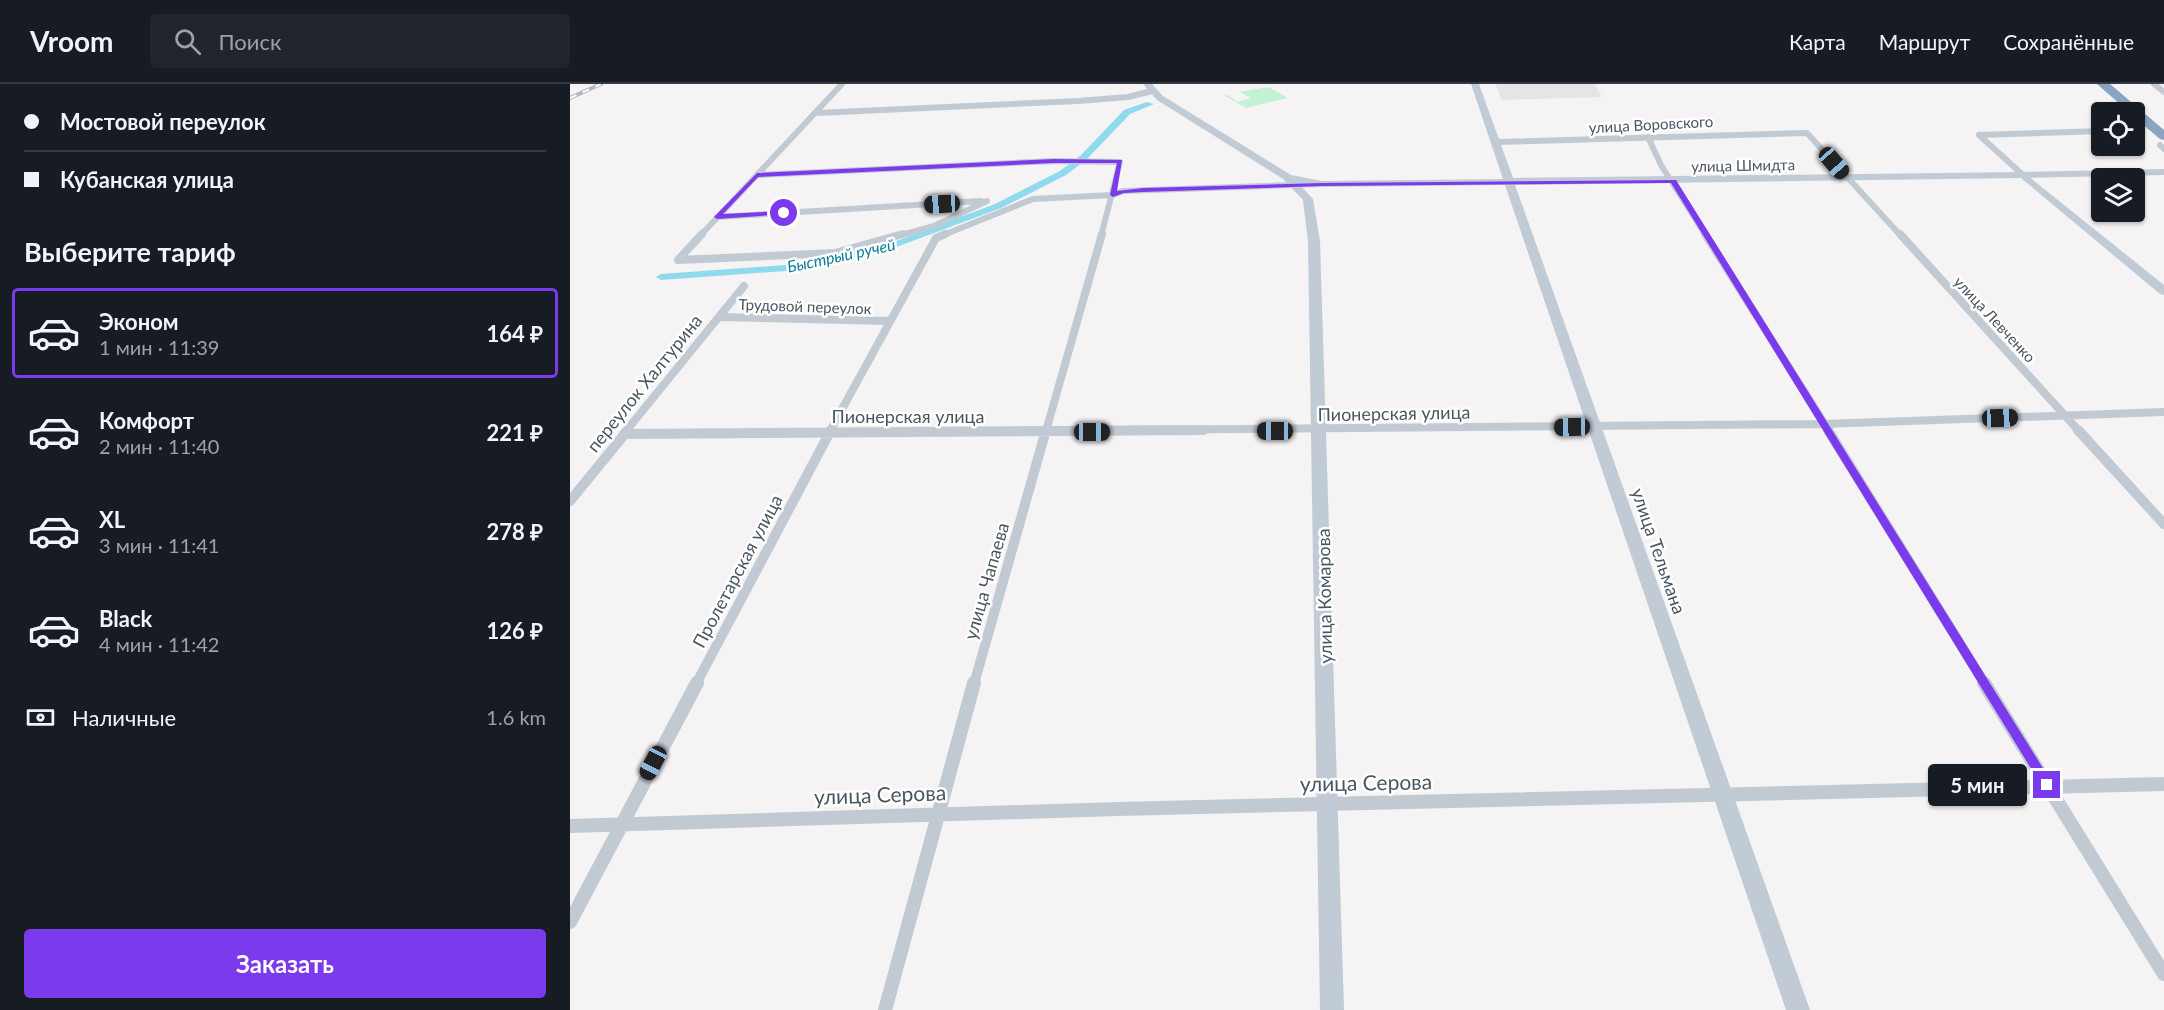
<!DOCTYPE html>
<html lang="ru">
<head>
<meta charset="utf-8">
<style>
  :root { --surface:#171b24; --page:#20242c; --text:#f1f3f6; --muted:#9ea1a6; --line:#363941; --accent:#7c3aed }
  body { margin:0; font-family:Lato,sans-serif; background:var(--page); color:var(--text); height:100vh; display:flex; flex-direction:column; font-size:22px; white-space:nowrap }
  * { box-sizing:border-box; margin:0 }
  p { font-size:20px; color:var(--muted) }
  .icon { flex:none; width:33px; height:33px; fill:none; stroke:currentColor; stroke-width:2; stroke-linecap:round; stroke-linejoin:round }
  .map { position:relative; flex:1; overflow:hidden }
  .panel { display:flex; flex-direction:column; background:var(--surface); width:570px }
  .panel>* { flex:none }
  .guide { display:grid; align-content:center; height:132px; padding:0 24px; background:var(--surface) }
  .tools { position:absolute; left:1521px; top:18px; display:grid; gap:12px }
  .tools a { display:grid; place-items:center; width:54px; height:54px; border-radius:6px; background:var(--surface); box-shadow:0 2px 4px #0004; font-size:30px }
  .end { position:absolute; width:27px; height:27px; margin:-14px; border:8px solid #7c3aed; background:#fff; box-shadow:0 0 0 3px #fff }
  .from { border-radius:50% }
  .bubble { position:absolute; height:42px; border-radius:6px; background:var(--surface); box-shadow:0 2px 4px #0004; font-size:20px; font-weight:700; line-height:42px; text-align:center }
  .car { position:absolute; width:18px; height:36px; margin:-18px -9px; border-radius:8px; box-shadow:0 0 4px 2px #0007; background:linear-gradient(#222 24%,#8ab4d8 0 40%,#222 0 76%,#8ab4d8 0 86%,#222 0) }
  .guide b { display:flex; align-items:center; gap:21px; height:57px; font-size:22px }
  .guide b+b { border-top:2px solid var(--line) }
  .guide i { width:15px; height:15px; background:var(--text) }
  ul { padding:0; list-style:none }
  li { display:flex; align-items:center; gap:18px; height:90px; margin:0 12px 9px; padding:0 12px; border:3px solid transparent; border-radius:6px }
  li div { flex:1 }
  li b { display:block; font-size:22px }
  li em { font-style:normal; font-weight:700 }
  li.current { border-color:var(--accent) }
  li>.icon { width:54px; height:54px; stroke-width:1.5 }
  h2 { padding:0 24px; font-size:27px; line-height:72px }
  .pay { display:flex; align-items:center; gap:15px; height:66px; padding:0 24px; font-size:22px }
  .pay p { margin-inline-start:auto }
  .cta { display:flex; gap:12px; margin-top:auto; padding:12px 24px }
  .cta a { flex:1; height:69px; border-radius:6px; background:var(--accent); color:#fff; font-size:24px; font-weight:700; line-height:69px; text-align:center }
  header { display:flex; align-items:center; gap:36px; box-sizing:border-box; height:84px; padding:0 30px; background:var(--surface); border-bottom:2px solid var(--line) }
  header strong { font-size:28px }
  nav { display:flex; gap:33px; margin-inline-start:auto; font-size:21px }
  .search { width:420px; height:54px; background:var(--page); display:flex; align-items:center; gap:15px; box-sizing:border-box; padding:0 21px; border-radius:6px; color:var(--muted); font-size:22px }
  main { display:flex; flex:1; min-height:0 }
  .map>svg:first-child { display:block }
  .education { fill:#e6e4e5 }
  .green { fill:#c3f1d5 }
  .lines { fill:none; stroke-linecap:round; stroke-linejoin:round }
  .canal { fill:#90daee; fill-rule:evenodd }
  .street-far3 { stroke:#c1cad2; stroke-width:6 }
  .street-far2 { stroke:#c1cad2; stroke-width:8 }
  .street-far1 { stroke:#c1cad2; stroke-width:10 }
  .street { stroke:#c1cad2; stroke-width:14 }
  .secondary { fill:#c1cbd6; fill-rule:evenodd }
  .highway { fill:#8ba5c1; fill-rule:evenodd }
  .rail-casing { stroke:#b5b8bd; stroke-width:4 }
  .rail { stroke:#fff; stroke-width:2; stroke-dasharray:7; stroke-linecap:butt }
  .route { fill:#7c3aed }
  .labels { text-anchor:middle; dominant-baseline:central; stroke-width:5; stroke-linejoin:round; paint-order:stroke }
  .far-street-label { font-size:15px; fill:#4a5661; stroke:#fff }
  .far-water-label { font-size:16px; font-style:italic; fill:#0c7c9b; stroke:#fff }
  .street-label { font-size:18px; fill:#4a5661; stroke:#fff }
  .near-street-label { font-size:21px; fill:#4a5661; stroke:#fff }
</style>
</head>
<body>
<header>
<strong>Vroom</strong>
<div class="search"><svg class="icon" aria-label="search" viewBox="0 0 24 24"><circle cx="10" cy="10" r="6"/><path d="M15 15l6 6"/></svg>Поиск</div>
<nav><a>Карта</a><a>Маршрут</a><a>Сохранённые</a></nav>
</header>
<main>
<section class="panel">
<div class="guide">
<b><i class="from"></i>Мостовой переулок</b>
<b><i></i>Кубанская улица</b>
</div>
<h2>Выберите тариф</h2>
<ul>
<li class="current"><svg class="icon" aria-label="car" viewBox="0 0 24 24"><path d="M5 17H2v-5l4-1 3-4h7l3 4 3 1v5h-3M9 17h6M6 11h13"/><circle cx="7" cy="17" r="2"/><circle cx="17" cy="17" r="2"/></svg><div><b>Эконом</b><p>1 мин · 11:39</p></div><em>164 ₽</em></li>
<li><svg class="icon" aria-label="car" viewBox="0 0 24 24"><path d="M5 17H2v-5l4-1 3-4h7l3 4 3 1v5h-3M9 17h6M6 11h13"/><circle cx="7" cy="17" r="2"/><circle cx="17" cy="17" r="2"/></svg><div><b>Комфорт</b><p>2 мин · 11:40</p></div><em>221 ₽</em></li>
<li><svg class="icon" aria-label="car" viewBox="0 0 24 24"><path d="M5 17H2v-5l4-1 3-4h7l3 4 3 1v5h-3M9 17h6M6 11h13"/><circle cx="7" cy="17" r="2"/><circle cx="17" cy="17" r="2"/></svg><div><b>XL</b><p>3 мин · 11:41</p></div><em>278 ₽</em></li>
<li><svg class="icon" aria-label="car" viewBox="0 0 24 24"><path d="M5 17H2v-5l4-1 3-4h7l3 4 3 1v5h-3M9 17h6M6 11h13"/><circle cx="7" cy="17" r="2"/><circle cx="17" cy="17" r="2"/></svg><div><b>Black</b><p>4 мин · 11:42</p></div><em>126 ₽</em></li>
</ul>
<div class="pay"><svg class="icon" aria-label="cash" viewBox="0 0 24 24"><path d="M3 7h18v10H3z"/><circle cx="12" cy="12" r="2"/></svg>Наличные<p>1.6 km</p></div>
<div class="cta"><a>Заказать</a></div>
</section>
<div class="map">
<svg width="1594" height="926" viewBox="0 0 1594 926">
  <rect width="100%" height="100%" fill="#f5f3f3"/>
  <path class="education" d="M925 0H1025L1032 13 932 16Z"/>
  <path class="green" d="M698 3 718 14 676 24 654 11H658L668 18 681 14 670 8 663 9Z"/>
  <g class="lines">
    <path class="canal" d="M577 18 584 20 560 30 517 75 496 91 431 124 321 165 216 187 91 196 86 193 91 190 216 181 316 161 425 120 490 87 511 71 554 26Z"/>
    <path class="street-far3" d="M1584 0 1594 8
      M247 29 508 17 558 13 582 7
      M1409 51 1453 91 1594 88
      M1409 51 1532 47
      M1078 53 1091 81 1136 152
      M927 58 1237 49 1331 152
      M1590 61 1594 65
      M187 91 484 77 550 78 531 152
      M147 133 411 117
      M130 152 272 0
      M328 152 364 142 417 117
      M371 152 463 115 543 111 553 107 752 100"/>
    <path class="street-far2" d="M1135 150 1259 347
      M1330 150 1509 347
      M108 176 265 169 333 150
      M108 176 132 150
      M150 233 319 237
      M56 347 174 202
      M260 347 366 154 375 150
      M426 347 1254 340 1594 328
      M476 347 532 150"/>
    <path class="street-far1" d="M1258 346 1415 600
      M1508 346 1594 440
      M54 350 634 346
      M0 417 58 346
      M126 600 261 346
      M404 600 476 346"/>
    <path class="street" d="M1414 599 1594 890
      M0 742 548 725 1594 700
      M0 838 127 599
      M315 926 404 599"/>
    <path class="secondary" d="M573 0H582L593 12 721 91 752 97 933 95 901 0H909L943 94 1453 88 1594 201V211L1590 210 1451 94 945 101 1240 926H1216L935 101 752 103 728 99 743 115 750 157 774 926H750L738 157 733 116 713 95 587 16Z"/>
    <path class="highway" d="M1527 0H1540L1594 46V56L1590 55 1564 33V28H1559Z"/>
    <g class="rail-casing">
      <path id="rail" d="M0 14 31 0"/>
    </g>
    <use href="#rail" class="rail"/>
  </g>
  <path class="route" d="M484 75 552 76 547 107 573 104 752 99 1106 96 1481 697V704H1473L1101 99 752 102 573 108 554 109 543 113 540 111 547 79H484L188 93 153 130 214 127 217 130 147 135 144 133 187 89Z"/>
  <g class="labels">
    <g class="far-street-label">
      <text transform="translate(1081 40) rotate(-3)">улица Воровского</text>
      <text transform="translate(1173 81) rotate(-1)">улица Шмидта</text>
      <text transform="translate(235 222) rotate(2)">Трудовой переулок</text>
      <text transform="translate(1425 235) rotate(47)">улица Левченко</text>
    </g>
    <g class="far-water-label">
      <text transform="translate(271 171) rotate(-12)">Быстрый ручей</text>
    </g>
    <g class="street-label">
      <text transform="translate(74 299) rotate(-51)">переулок Халтурина</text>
      <text transform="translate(824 329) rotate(-1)">Пионерская улица</text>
      <text x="338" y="332">Пионерская улица</text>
      <text transform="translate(1089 467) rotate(71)">улица Тельмана</text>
      <text transform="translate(167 487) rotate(-62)">Пролетарская улица</text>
      <text transform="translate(416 497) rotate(-74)">улица Чапаева</text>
      <text transform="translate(754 512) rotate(-91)">улица Комарова</text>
    </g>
    <g class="near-street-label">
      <text transform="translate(796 698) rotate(-1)">улица Серова</text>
      <text transform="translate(310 710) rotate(-2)">улица Серова</text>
    </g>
  </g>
</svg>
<div class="tools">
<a><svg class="icon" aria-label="locate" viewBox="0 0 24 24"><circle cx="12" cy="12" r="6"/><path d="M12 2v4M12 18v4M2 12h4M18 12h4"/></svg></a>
<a><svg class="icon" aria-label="layers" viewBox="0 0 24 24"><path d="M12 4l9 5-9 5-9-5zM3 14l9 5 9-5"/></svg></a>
</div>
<i class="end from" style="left:214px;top:129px"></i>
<i class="end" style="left:1477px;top:701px"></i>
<div class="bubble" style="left:1358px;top:680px;width:99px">5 мин</div>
<i class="car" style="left:1264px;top:79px;rotate:139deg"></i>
<i class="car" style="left:372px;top:120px;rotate:267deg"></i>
<i class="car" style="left:1430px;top:334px;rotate:88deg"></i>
<i class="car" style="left:1002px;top:343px;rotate:269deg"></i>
<i class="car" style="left:705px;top:347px;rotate:270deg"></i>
<i class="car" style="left:522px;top:348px;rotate:90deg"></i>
<i class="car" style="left:83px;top:679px;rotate:208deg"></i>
</div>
</main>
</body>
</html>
